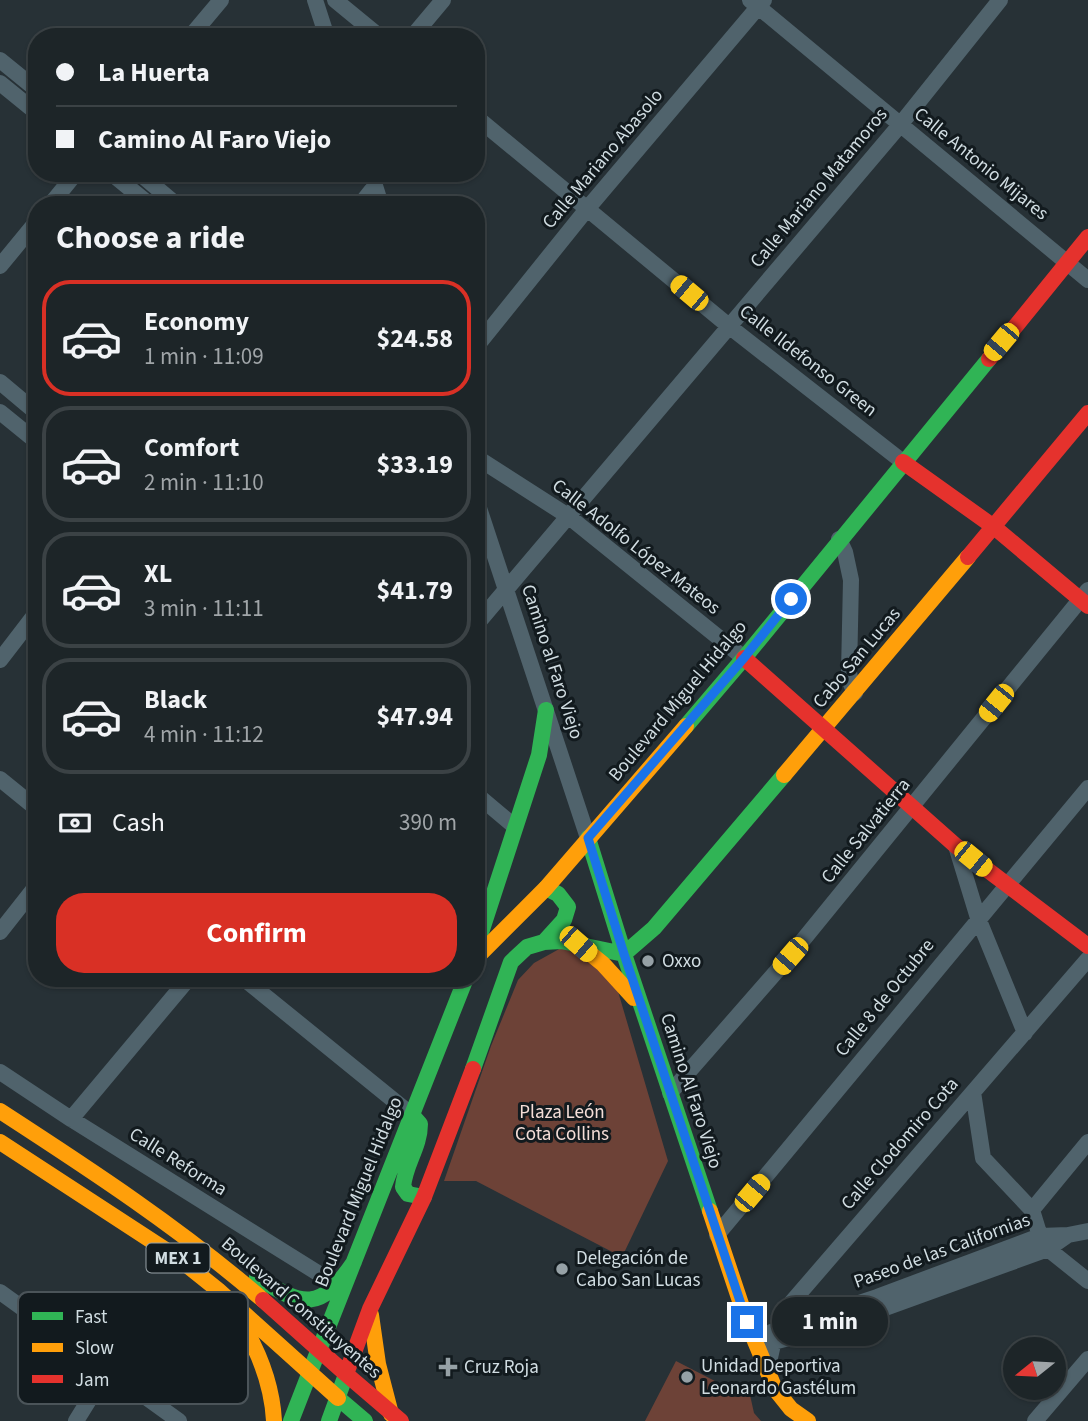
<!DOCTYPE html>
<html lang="en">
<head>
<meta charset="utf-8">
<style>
  :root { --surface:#1d2528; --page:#252d30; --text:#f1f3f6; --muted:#a0a5a8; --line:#3b4245; --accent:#d93025 }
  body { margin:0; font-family:"Source Sans 3",sans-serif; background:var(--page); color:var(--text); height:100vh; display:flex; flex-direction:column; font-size:26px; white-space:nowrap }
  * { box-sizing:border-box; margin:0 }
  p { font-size:23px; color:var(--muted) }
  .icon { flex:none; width:38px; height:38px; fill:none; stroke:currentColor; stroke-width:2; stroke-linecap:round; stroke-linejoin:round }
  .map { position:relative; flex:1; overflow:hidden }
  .details { position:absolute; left:28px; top:196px; width:457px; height:791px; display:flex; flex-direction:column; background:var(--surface); border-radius:28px; box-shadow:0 2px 5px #0004,0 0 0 2px var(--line) }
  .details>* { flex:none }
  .guide { position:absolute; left:28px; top:28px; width:457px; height:154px; border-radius:28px; box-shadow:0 2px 5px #0004,0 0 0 2px var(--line); display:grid; align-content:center; height:154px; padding:0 28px; background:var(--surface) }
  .needle { width:46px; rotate:252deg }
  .buttons { position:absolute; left:1003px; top:1337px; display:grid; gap:14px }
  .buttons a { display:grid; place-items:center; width:63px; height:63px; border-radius:50%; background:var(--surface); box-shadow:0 2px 5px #0004,0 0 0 2px var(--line); font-size:35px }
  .end { position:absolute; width:32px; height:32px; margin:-16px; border:9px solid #1a73e8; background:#fff; box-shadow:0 0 0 4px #fff }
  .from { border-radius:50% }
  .bubble { position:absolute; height:49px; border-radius:24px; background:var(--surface); box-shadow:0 2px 5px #0004,0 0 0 2px var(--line); font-size:23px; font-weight:700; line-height:49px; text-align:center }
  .car { position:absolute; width:21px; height:42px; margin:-21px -10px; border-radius:9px; box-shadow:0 0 5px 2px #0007; background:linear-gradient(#f5c518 24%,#345 0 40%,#f5c518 0 76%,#345 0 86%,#f5c518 0) }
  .guide b { display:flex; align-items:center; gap:24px; height:66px; font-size:26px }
  .guide b+b { border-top:2px solid var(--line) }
  .guide i { width:18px; height:18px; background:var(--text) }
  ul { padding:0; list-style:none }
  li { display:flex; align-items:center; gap:21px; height:116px; margin:0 14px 10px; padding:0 14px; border:4px solid var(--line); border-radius:28px }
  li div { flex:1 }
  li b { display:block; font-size:26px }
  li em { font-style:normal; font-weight:700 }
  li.active { border-color:var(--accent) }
  li>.icon { width:63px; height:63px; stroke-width:1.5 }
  h2 { padding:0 28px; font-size:32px; line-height:84px }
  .pay { display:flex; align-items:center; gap:18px; height:77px; padding:0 28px; font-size:26px }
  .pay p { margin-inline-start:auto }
  .button { display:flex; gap:14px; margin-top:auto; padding:14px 28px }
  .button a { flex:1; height:80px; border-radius:28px; background:var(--accent); color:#fff; font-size:28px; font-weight:700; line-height:80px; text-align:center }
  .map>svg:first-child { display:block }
  .green { fill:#6d4237 }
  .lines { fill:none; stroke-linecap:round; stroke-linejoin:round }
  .street { stroke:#50636c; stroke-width:16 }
  .fast { stroke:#30b455; stroke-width:16 }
  .slow { stroke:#ff9f0a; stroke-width:16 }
  .jam { stroke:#e5322d; stroke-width:16 }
  .route { stroke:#1a73e8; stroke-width:9 }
  .poi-dot { fill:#96a1a6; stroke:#121a1e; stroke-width:2.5 }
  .labels { text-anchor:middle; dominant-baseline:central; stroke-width:6; stroke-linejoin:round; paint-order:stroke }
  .shield { fill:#121a1e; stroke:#98a2a7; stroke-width:2 }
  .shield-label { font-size:18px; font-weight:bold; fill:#d1dde2 }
  .street-label { font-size:19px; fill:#d1dde2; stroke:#121a1e }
  .poi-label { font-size:19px; fill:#d1dde2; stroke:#121a1e; text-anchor:start }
  .park-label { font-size:19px; fill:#f4ddd7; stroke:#121a1e }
  .key { fill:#121a1e; stroke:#4b5459; stroke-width:2 }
  .key-label { font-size:19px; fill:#d1dde2 }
</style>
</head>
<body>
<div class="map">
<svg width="1088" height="1421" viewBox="0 0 1088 1421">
  <rect width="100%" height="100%" fill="#273136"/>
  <path class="green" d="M561 948 587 954 617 988 668 1161 622 1257 476 1181H444L491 1046 518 980 534 963Z
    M676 1361 744 1396 750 1395 754 1413 761 1421H645Z"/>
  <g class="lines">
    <path class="street" d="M315 0 327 37
      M335 0 380 37
      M750 0 1088 280
      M190 37 221 0
      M412 37 443 0
      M0 60 37 90
      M0 83 37 113
      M476 117 730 327 903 462
      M111 173 150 205
      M139 173 177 205
      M371 173 381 205
      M50 205 76 173
      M360 205 375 186
      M0 266 37 221
      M476 347 587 209 764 0
      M0 382 37 413
      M0 412 37 442
      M476 457 568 516 744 658
      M476 499 588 838
      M839 539 845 552 851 580 849 672 851 684 855 693
      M476 625 900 125 1000 0
      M0 660 37 612
      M0 779 37 809
      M476 794 514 826
      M956 846 978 918 1025 1033
      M0 932 37 885
      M243 978 413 1116
      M0 1072 71 1119 337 1285
      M973 1092 983 1158 1032 1210 1040 1236 1048 1249 1088 1281
      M670 1093 790 956 1088 590
      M71 1119 189 978
      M1032 1210 1088 1142
      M717 1235 1088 788
      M0 1292 179 1421
      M771 1332 877 1297 1040 1236 1068 1235 1088 1231
      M765 1344 830 1328 1048 1249 1068 1235
      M767 1371 776 1331 791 1303 1088 959
      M76 1421 107 1371
      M1035 1421 1088 1359"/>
    <path class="fast" d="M686 726 744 658 989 359
      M588 838 624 954 710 1211
      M544 942 564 920 568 907 558 894 546 888
      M476 948 539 755 546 710
      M473 1069 511 962 527 947 544 942 561 941 624 954 654 928 784 775
      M413 1116 420 1124C420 1147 405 1164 403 1187L408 1194 424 1197
      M257 1277C303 1307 320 1312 354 1262
      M319 1350 466 978
      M338 1398 365 1421
      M291 1421 317 1354
      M329 1421 344 1380"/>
    <path class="slow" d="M784 775 968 557
      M581 946 603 964 634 998
      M476 958 546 888 686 726
      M0 1111C91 1170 181 1229 263 1300
      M0 1142 178 1258 218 1290 338 1398
      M710 1211 747 1322 775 1389 791 1409 808 1421
      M371 1315 378 1364 391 1414
      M239 1319C259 1351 272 1383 274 1421"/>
    <path class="jam" d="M989 359 1088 237
      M903 462 994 527 1088 606
      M968 557 1088 413
      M744 658 956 846 1088 946
      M263 1300 346 1374
      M401 1421 346 1374 370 1309 424 1197 473 1069"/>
  </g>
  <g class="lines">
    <path class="route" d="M747 1322 624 954 588 838 744 658 791 599"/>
  </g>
  <g class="poi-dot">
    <circle cx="648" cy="961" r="7"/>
    <circle cx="562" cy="1269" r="7"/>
    <path d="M444.5 1356.5h7v7h7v7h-7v7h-7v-7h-7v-7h7z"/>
    <circle cx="687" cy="1377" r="7"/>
  </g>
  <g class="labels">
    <rect class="shield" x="146.5" y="1243.5" width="63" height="29" rx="5"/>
    <g class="shield-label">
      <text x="178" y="1258">MEX 1</text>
    </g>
    <g class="street-label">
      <text transform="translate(603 159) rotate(-50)">Calle Mariano Abasolo</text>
      <text transform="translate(981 164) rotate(39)">Calle Antonio Mijares</text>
      <text transform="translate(819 188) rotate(-50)">Calle Mariano Matamoros</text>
      <text transform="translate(808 361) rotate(38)">Calle Ildefonso Green</text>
      <text transform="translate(636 547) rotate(38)">Calle Adolfo López Mateos</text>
      <text transform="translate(857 658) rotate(-50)">Cabo San Lucas</text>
      <text transform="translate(552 662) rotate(72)">Camino al Faro Viejo</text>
      <text transform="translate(678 701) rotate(-50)">Boulevard Miguel Hidalgo</text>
      <text transform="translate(866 831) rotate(-51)">Calle Salvatierra</text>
      <text transform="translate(885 998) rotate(-51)">Calle 8 de Octubre</text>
      <text transform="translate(691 1091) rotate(72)">Camino Al Faro Viejo</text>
      <text transform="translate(900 1144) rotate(-49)">Calle Clodomiro Cota</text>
      <text transform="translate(178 1162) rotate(32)">Calle Reforma</text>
      <text transform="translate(359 1192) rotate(-68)">Boulevard Miguel Hidalgo</text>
      <text transform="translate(942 1251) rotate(-20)">Paseo de las Californias</text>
      <text transform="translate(301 1308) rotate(41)">Boulevard Constituyentes</text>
    </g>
    <g class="poi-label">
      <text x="662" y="961">Oxxo</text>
      <text x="576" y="1258">Delegación de<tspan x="576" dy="22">Cabo San Lucas</tspan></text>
      <text x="701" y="1366">Unidad Deportiva<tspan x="701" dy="22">Leonardo Gastélum</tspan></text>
      <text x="464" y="1367">Cruz Roja</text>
    </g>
    <g class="park-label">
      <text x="562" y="1112">Plaza León<tspan x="562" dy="22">Cota Collins</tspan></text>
    </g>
  </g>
  <rect x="18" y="1292" width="230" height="112" rx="10" class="key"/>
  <rect x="32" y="1312" width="31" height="8" fill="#30b455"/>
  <rect x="32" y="1343" width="31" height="9" fill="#ff9f0a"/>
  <rect x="32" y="1375" width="31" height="8" fill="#e5322d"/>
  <g class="key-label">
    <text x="75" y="1323">Fast</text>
    <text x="75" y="1354">Slow</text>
    <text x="75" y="1386">Jam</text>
  </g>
</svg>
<div class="buttons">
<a><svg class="needle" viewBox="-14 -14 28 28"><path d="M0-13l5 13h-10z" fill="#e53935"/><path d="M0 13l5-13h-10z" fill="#a0a5a8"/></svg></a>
</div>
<i class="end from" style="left:791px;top:599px"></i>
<i class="end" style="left:747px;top:1322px"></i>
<div class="bubble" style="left:772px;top:1297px;width:116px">1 min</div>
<i class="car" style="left:689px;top:293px;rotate:310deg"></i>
<i class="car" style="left:1001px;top:342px;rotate:220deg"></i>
<i class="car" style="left:996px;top:703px;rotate:219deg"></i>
<i class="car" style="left:973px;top:859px;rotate:129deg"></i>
<i class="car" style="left:578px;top:944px;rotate:131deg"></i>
<i class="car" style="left:790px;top:956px;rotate:221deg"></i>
<i class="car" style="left:752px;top:1193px;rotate:40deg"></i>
<div class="guide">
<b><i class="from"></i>La Huerta</b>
<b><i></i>Camino Al Faro Viejo</b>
</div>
<section class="details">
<h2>Choose a ride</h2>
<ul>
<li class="active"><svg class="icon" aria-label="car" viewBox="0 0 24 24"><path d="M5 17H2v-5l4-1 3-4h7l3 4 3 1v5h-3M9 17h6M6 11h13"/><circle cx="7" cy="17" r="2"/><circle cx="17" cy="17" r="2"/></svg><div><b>Economy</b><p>1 min · 11:09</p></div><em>$24.58</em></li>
<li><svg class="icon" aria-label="car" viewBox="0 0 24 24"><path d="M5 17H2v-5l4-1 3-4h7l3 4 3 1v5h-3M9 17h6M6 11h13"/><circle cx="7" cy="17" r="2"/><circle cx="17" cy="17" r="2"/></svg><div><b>Comfort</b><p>2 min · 11:10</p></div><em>$33.19</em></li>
<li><svg class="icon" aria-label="car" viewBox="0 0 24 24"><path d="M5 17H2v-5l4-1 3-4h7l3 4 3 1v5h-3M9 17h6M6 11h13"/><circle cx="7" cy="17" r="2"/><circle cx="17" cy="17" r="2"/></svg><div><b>XL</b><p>3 min · 11:11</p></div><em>$41.79</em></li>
<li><svg class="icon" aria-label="car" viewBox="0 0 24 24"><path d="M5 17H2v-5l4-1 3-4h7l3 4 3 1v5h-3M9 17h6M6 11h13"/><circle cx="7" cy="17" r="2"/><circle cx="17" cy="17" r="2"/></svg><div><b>Black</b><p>4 min · 11:12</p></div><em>$47.94</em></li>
</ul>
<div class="pay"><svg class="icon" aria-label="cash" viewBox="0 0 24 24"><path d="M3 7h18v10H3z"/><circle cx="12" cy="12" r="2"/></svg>Cash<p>390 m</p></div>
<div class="button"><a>Confirm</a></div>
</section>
</div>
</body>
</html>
